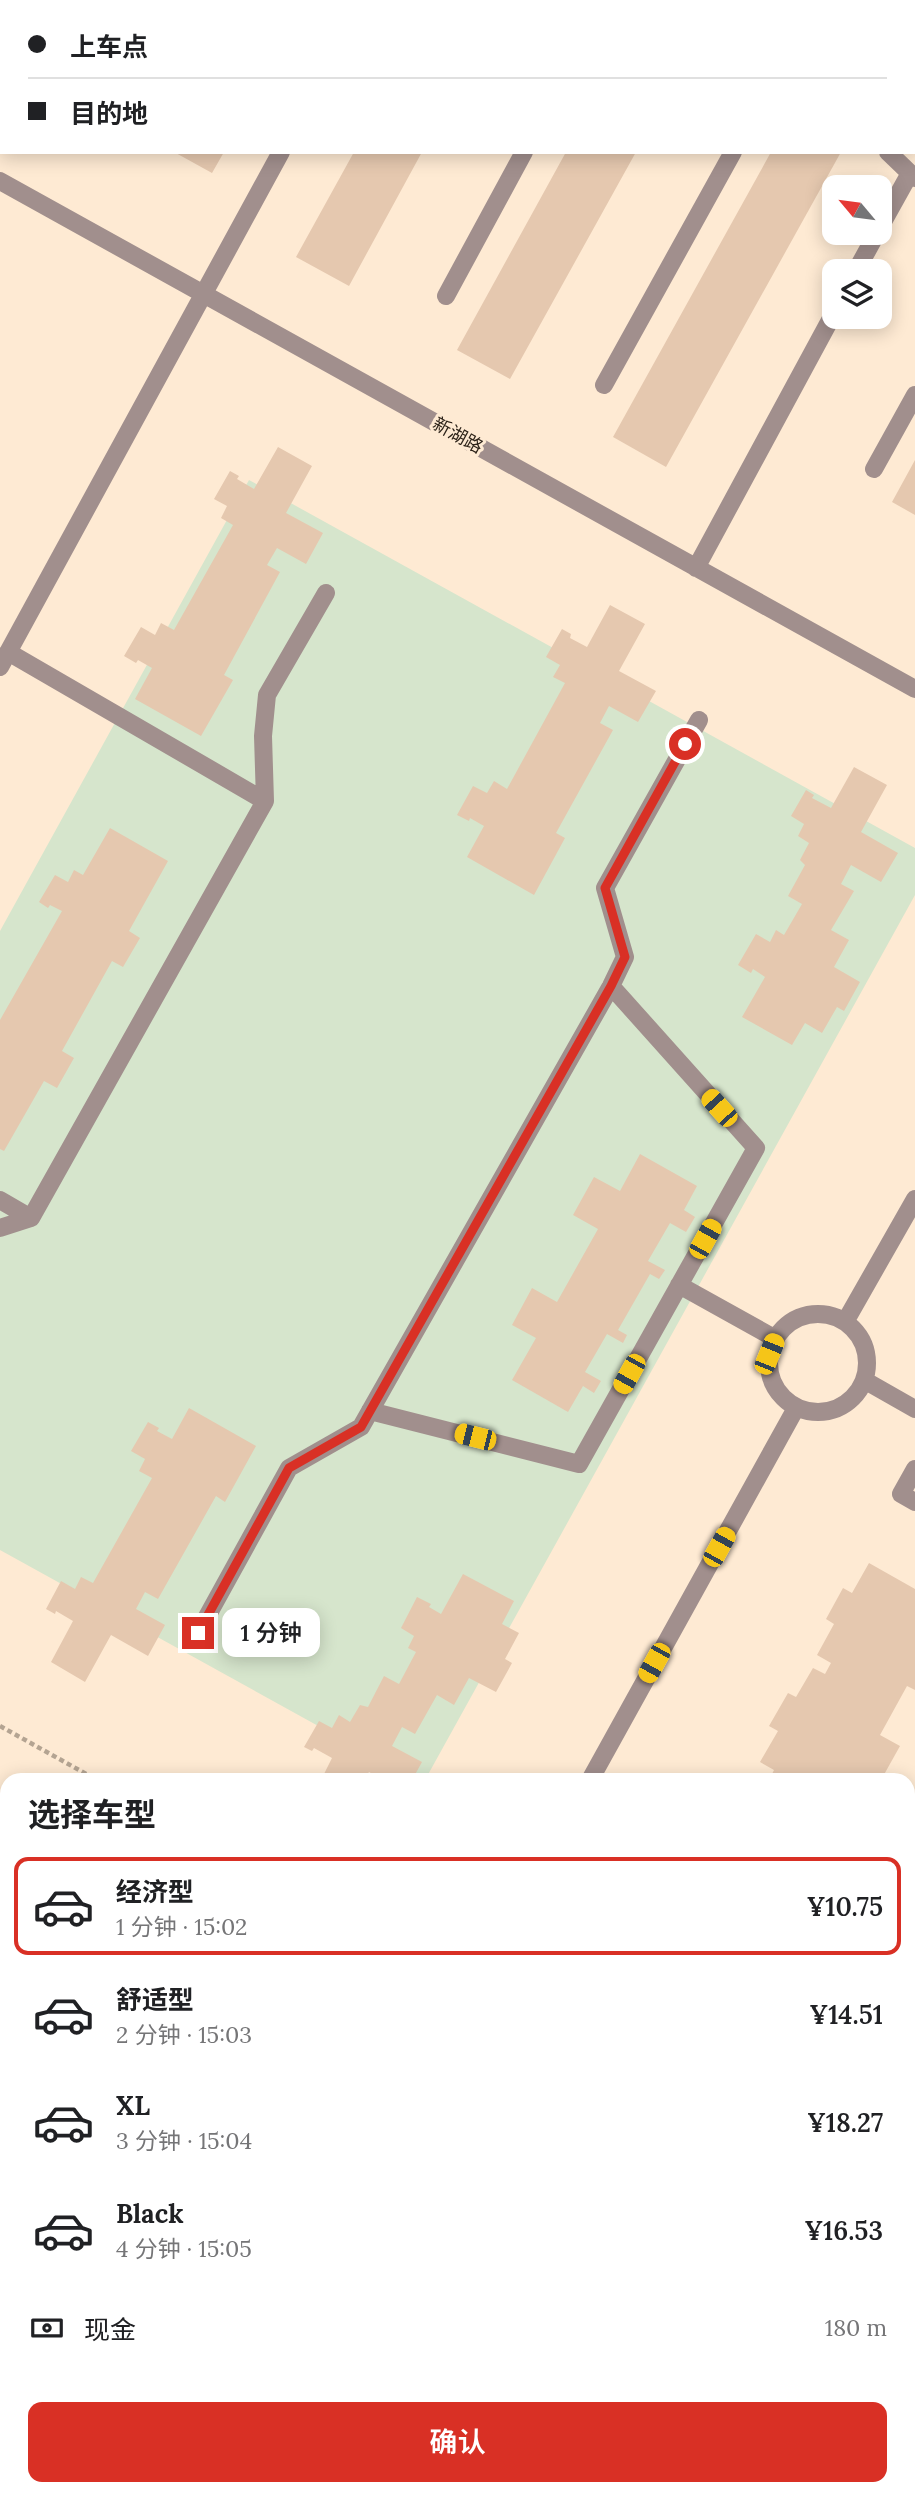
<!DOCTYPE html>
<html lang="zh">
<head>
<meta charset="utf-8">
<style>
  :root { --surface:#fff; --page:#f2f2f2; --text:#202124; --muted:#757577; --line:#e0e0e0; --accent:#d93025 }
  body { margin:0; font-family:Lora,"Noto Sans SC",serif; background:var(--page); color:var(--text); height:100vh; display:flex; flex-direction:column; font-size:26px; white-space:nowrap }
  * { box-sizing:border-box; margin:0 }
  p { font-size:23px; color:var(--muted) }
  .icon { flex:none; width:38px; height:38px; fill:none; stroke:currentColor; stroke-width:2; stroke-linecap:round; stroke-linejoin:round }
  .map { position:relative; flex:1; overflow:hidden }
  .details { position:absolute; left:0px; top:1773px; width:915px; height:723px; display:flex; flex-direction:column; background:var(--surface); border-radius:21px 21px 0 0; box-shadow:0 4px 18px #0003 }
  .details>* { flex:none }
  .top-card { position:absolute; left:0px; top:0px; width:915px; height:154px; box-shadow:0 4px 18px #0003; display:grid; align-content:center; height:154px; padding:0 28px; background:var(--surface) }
  .needle { width:46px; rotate:299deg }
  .tools { position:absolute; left:822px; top:175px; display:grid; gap:14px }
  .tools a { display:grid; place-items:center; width:70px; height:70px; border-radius:14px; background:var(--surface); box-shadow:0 4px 18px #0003; font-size:35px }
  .end { position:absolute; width:32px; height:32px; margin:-16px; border:9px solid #d93025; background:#fff; box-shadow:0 0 0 4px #fff }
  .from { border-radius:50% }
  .bubble { position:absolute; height:49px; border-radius:14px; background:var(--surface); box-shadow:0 4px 18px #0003; font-size:23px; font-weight:600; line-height:49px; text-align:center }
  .car { position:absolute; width:21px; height:42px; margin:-21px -10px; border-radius:9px; box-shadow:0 0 5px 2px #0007; background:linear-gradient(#f5c518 24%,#345 0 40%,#f5c518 0 76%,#345 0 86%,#f5c518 0) }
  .top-card b { display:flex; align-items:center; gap:24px; height:66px; font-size:26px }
  .top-card b+b { border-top:2px solid var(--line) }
  .top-card i { width:18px; height:18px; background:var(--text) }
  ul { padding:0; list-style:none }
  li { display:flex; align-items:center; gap:21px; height:98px; margin:0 14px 10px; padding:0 14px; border:4px solid transparent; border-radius:14px }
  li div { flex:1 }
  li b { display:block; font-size:26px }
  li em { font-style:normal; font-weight:600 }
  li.on { border-color:var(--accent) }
  li>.icon { width:63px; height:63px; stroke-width:1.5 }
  h2 { padding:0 28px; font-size:32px; line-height:84px }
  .pay { display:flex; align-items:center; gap:18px; height:77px; padding:0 28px; font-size:26px }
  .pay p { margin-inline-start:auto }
  .cta { display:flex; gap:14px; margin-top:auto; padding:14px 28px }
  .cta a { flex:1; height:80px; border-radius:14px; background:var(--accent); color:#fff; font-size:28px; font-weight:600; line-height:80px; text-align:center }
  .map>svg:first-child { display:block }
  .education { fill:#edddcb }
  .green { fill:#d6e5cc }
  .building { fill:#e5c8af }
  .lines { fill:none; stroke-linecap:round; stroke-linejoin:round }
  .path { stroke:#b4a492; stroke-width:4.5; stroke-dasharray:5 3.5; stroke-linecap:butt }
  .minor { stroke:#a18f8d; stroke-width:18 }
  .major { stroke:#604240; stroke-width:18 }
  .route { stroke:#d93025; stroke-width:9 }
  .labels { text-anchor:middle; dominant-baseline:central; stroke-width:6; stroke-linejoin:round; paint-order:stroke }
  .street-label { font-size:18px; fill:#2d2319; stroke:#feead3 }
</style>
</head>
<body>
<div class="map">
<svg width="915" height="2495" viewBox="0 0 915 2495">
  <rect width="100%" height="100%" fill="#feead3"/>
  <path class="education" d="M0 1951 7 1955V2344L0 2357Z
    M908 2442 915 2446V2495H384L387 2488H908Z"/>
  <path class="green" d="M249 480 915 848V895L425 1780H416L0 1550V931Z
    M511 2488H786V2489L783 2495H507Z"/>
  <path class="building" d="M174 152H224L212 173Z
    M354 152H422L349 286 296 257Z
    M566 152H636L510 379 457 350Z
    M771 152H841L666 467 613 437Z
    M278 447 312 466 286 513 323 533 306 564 277 548 267 565 280 572 224 675 233 680 201 736 135 699 152 668 138 660 136 663 124 656 141 627 155 635 161 623 174 630 233 525 221 518 227 506 214 499 230 471 239 476 237 479 254 489Z
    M915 460V515L892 502Z
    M610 605 645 624 619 671 656 691 638 722 609 706 600 723 613 730 556 833 565 838 534 895 467 857 484 826 470 818 469 821 457 815 473 786 487 793 494 781 507 789 565 683 553 677 560 665 546 657 562 629 571 634 570 638 587 647Z
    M854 767 887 785 861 832 898 853 881 882 851 865 841 884 854 891 831 930 849 940 834 967 860 982 844 1011 837 1007 822 1033 805 1023 792 1045 742 1017 765 977 753 969 751 973 738 965 756 934 770 942 776 930 784 935 802 904 788 896 805 865 800 860 809 843 798 836 804 824 791 816 806 790 814 795 812 798 831 808Z
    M110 828 168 861 129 931 140 938 123 967 112 961 62 1051 74 1058 57 1088 44 1081 4 1151 0 1149V1020L62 911 50 905 48 908 39 902 55 875 68 882 74 870 83 875Z
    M640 1154 697 1186 684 1210 695 1217 686 1232 670 1223 648 1261 665 1270 659 1279 650 1274 618 1330 627 1335 623 1343 607 1334 585 1372 601 1381 594 1393 583 1386 568 1412 512 1380 536 1338 512 1325 532 1288 557 1302 598 1229 573 1215 594 1177 620 1191Z
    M189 1408 256 1446 225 1502 216 1496 158 1599 145 1592 136 1609 165 1625 148 1656 111 1635 85 1682 51 1662 73 1621 56 1611 55 1614 46 1609 61 1581 75 1589 81 1577 93 1583 152 1478 139 1471 145 1459 131 1451 148 1422 159 1428 157 1431 172 1439Z
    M869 1563 915 1589V1690L907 1686 880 1735 900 1746 881 1780H769L774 1770 760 1762 778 1731 769 1726 788 1693 796 1697 813 1668 825 1674 831 1663 817 1655 834 1624 826 1619 843 1588 852 1593Z
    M463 1574 514 1601 502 1624 519 1633 505 1659 512 1663 496 1692 469 1678 454 1705 437 1695 415 1734 402 1727 392 1746 422 1762 412 1780H383L369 1772 364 1780H321L332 1758 314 1748 312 1751 304 1747 319 1721 332 1728 339 1715 350 1722 360 1705 368 1707 384 1676 399 1684 416 1652 408 1648 414 1636 401 1628 417 1597 431 1604 429 1607 441 1614Z
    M908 2446 915 2450V2495H892L885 2491 886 2488H908Z
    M409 2488H460L457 2495H405Z"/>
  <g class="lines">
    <path class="path" d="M0 1726 97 1780
      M0 1908 7 1912
      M908 2220 915 2224
      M908 2411 915 2415"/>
    <path class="minor" d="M622 0 625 2
      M364 2 365 0
      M606 2 607 0
      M914 68 915 66
      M888 152 915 178
      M0 181 915 689
      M880 227 909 175
      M856 271 877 233
      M446 296 524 152
      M604 385 733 152
      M874 469 915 395
      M696 568 835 311
      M8 652 265 801
      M0 667 281 152
      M0 1200 31 1218
      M0 1228 31 1218 265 801 263 736 267 695 326 593
      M679 1285 776 1339
      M769 1363a49 49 0 1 1 98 0a49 49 0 1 1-98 0Z
      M845 1322 915 1199
      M864 1380 915 1409
      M370 1411 579 1464 756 1148 611 986
      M915 1469 901 1494 915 1502
      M198 1633 289 1468 361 1427 611 986 625 957 605 888 699 720
      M590 1780 796 1408
      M908 2148 915 2136
      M0 2287 7 2275
      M227 2495 231 2488"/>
    <path class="major" d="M0 1824 7 1828
      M908 2319 915 2323"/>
  </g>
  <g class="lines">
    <path class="route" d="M198 1633 289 1468 361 1427 611 986 625 957 605 888 685 744"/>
  </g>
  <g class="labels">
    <g class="street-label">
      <text transform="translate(458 435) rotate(29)">新湖路</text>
    </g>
  </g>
</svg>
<div class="tools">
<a><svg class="needle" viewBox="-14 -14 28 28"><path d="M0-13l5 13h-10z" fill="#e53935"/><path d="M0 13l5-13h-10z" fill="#757577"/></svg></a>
<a><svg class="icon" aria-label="layers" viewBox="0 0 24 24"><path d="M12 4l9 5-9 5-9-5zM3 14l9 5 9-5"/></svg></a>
</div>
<i class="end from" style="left:685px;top:744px"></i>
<i class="end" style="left:198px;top:1633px"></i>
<div class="bubble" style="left:222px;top:1608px;width:98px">1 分钟</div>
<i class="car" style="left:719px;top:1108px;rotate:318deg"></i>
<i class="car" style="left:705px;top:1239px;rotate:29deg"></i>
<i class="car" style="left:769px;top:1354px;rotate:22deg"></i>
<i class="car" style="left:629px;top:1374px;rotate:209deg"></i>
<i class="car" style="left:475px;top:1437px;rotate:284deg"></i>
<i class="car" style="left:719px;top:1547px;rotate:29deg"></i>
<i class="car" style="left:654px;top:1663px;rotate:209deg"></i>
<div class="top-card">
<b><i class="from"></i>上车点</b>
<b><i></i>目的地</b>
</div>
<section class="details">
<h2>选择车型</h2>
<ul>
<li class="on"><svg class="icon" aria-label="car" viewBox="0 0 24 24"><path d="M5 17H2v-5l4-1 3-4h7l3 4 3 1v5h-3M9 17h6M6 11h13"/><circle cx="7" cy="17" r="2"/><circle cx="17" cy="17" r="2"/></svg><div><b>经济型</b><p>1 分钟 · 15:02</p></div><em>¥10.75</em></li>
<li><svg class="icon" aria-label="car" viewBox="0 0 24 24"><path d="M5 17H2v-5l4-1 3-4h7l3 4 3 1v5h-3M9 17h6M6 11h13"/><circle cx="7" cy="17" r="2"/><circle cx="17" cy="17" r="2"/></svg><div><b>舒适型</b><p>2 分钟 · 15:03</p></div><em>¥14.51</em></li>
<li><svg class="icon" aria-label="car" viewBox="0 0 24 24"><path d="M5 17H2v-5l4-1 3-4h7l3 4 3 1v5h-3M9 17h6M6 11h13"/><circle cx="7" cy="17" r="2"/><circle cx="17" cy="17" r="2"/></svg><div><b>XL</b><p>3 分钟 · 15:04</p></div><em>¥18.27</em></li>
<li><svg class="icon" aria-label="car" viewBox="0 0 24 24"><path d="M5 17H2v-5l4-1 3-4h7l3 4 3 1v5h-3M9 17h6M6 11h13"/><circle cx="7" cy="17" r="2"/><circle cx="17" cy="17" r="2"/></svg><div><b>Black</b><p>4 分钟 · 15:05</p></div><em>¥16.53</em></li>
</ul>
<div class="pay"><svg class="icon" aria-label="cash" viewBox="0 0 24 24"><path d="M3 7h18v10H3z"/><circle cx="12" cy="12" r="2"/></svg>现金<p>180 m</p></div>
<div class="cta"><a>确认</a></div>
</section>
</div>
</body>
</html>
